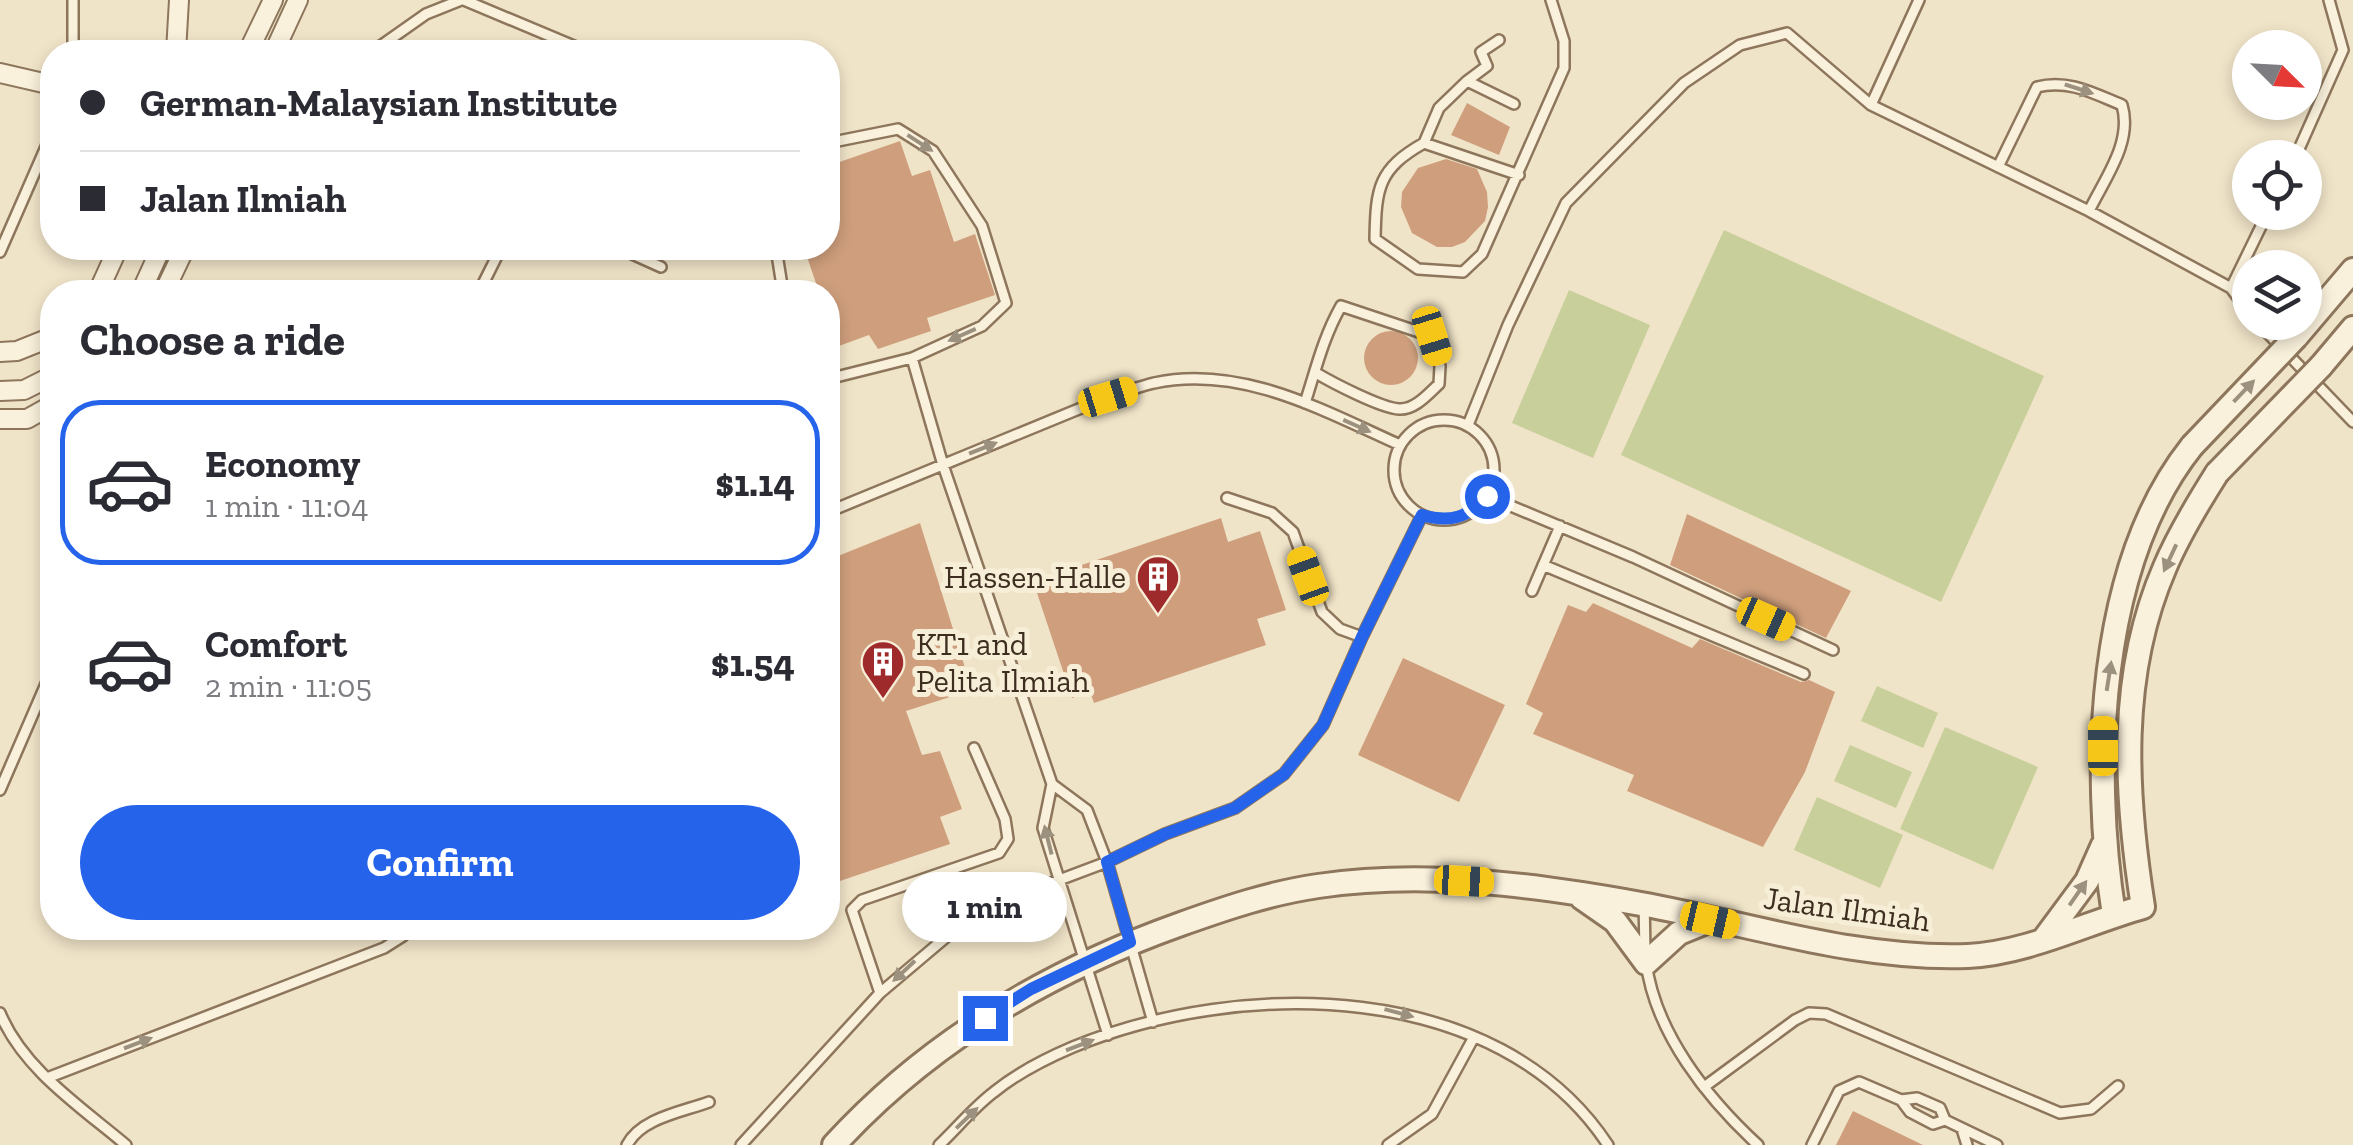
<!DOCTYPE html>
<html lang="en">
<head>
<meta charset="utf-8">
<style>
  :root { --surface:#fff; --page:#f2f2f3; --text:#2b2b33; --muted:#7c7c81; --line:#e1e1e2; --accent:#2563eb }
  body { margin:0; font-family:"Zilla Slab",serif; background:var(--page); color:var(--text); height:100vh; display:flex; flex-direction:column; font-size:38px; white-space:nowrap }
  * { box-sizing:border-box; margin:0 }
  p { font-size:32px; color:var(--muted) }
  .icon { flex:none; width:55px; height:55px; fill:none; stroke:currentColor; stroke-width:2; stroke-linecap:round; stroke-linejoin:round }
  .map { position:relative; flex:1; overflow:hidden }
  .side { position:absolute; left:40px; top:280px; width:800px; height:660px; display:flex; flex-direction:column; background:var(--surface); border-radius:40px; box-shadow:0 5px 15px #0003 }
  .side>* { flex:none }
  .top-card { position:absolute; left:40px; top:40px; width:800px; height:220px; border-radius:40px; box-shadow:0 5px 15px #0003; display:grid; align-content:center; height:220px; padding:0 40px; background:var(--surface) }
  .needle { width:65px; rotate:114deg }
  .buttons { position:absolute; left:2232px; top:30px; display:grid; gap:20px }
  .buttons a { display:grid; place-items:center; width:90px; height:90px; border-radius:50%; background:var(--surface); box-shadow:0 5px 15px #0003; font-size:50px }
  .end { position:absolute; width:45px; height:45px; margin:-22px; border:12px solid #2563eb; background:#fff; box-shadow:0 0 0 5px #fff }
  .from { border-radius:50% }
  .bubble { position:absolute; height:70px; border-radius:35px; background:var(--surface); box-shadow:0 5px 15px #0003; font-size:32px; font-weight:700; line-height:70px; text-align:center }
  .car { position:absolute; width:30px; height:60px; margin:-30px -15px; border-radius:12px; box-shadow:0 0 8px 2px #0007; background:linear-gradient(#f5c518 24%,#345 0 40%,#f5c518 0 76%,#345 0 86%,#f5c518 0) }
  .top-card b { display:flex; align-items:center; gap:35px; height:95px; font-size:38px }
  .top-card b+b { border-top:2px solid var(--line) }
  .top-card i { width:25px; height:25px; background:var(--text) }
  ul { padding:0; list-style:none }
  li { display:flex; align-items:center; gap:30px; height:165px; margin:0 20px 15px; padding:0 20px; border:5px solid transparent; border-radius:40px }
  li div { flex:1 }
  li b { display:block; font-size:38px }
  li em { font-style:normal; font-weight:700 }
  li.current { border-color:var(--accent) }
  li>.icon { width:90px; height:90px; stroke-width:1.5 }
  h2 { padding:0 40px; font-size:45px; line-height:120px }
  .cta { display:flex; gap:20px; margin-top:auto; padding:20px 40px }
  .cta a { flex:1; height:115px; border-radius:60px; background:var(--accent); color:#fff; font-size:40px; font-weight:700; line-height:115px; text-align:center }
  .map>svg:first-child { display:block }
  .green { fill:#c9cf9b }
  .building { fill:#cf9f7d }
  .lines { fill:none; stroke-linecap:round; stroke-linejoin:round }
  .service-casing { stroke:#8d765c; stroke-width:14 }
  .minor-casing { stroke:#8d765c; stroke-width:22 }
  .tertiary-casing { stroke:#8d765c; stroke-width:28 }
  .service { stroke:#faf1dc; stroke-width:9 }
  .minor { stroke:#faf1dc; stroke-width:18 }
  .tertiary { stroke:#faf1dc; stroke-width:22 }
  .tertiary-bridge-casing { stroke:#8d765c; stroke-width:28; stroke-linecap:butt }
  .tertiary-bridge { stroke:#faf1dc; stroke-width:22 }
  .oneway { fill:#9c907e }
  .route { stroke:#2563eb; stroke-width:12 }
  .labels { text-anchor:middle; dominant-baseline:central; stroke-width:10; stroke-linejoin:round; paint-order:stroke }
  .poi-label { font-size:32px; fill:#3d2e20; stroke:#f7eed8; text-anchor:end }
  .street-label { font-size:32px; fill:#3d2e20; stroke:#f7eed8 }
</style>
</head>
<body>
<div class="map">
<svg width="2353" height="1145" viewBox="0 0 2353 1145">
  <rect width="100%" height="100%" fill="#f0e4c8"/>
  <path class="green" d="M1724 230 2044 376 1941 602 1621 455Z
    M1569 290 1650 325 1593 458 1512 423Z
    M1877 686 1938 713 1923 748 1861 721Z
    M1945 727 2038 767 1993 870 1900 829Z
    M1850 745 1912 772 1896 808 1834 781Z
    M1817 797 1903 835 1880 888 1794 850Z"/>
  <path class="building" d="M1467 103 1510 127 1499 155 1451 135Z
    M900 141 912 176 930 170 954 242 975 234 995 295 927 318 931 331 878 349 869 335 828 350V292H819L804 248H828V166Z
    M1446 159 1477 169 1487 192 1488 207 1485 221 1465 242 1452 247H1437L1412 233 1401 207 1402 192 1418 168Z
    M1364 358a27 27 0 1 1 54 0a27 27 0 1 1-54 0Z
    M1687 514 1851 591 1826 638 1670 565Z
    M1221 518 1228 542 1260 531 1286 610 1257 619 1266 645 1094 703 1090 692 1072 698 1036 590 1055 584 1052 575Z
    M920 523 972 690 906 711 922 755 940 751 962 809 940 817 950 844 828 885V560Z
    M1593 603 1692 648 1700 639 1801 682 1809 680 1835 692 1805 772 1763 847 1627 791 1634 775 1533 734 1543 713 1526 704 1568 605 1586 612Z
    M1403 658 1505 705 1459 802 1358 755Z
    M1853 1111 1923 1145H1836Z"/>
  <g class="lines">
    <g class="service-casing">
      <path id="service" d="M464 0 588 52
        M73 52V0
        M372 52 426 14 461 0
        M1467 81 1487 66 1481 52 1499 40
        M1871 105 1919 0
        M828 143 898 129 933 151 982 226 1006 303 982 326 912 358 828 379
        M1424 143 1439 108 1467 81 1514 104
        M2295 158 2343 50 2329 0
        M1998 167 2037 87C2068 79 2093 93 2122 105 2133 142 2105 178 2089 211
        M1519 175 1424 143C1378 169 1376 188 1375 239L1418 269 1463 272 1482 254 1564 68V41L1551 0
        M619 248 661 267
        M776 248 783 292
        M0 252 52 133
        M2231 288 2268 212
        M479 292 501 248
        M2257 322 2353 422
        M912 358 943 465 1052 784 1043 828 1108 1035
        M1305 403C1316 369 1323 338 1341 306L1431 336 1440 366 1439 384C1428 394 1415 410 1399 409 1381 408 1333 383 1316 373
        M1394 470a50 50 0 1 1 100 0a50 50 0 1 1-100 0Z
        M1468 425 1508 325 1566 203 1684 83 1740 45 1787 33 1871 105 2089 211 2231 288 2250 314
        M1487 496 1633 557 1833 650
        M1227 498 1272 513 1293 532 1322 612 1340 629 1362 637
        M828 512 1108 397C1123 392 1138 387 1154 383 1241 364 1324 411 1400 445
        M1543 565 1804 674
        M1532 591 1560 526
        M1052 784 1087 810 1107 862 1153 1022
        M0 790 52 670
        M1644 908C1645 926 1644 944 1646 962 1655 1033 1708 1099 1758 1145
        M880 993 852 910 862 900 999 853 1008 839 1005 819 974 748
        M0 1013C23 1069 81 1107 126 1145
        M47 1078 384 948 403 936 400 928
        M1704 1087 1795 1020 1809 1013 1826 1014 2060 1113 2091 1109 2118 1086
        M1901 1100 1917 1098 1940 1108 1945 1120 1997 1145
        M1962 1129 1967 1145
        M627 1145C641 1118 682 1112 709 1102
        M741 1145 880 993 977 911 1107 862 1165 834 1235 808 1284 774 1323 725 1362 637 1422 515
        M939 1145C957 1128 974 1107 994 1092 1015 1075 1047 1058 1073 1047 1240 978 1498 978 1608 1145
        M1388 1145 1432 1114 1474 1037
        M1812 1145 1839 1091 1859 1082 1901 1100 1910 1112 1933 1124 1945 1120"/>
    </g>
    <g class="minor-casing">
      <path id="minor" d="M176 52 179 0
        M248 52 273 0
        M274 52 298 0
        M0 73 52 85
        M98 292 118 248
        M141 292 161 248
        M164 292 185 248
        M0 352 17 351 52 337
        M0 391 24 390 52 376
        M0 419H27L52 405"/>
    </g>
    <g class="tertiary-casing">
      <path id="tertiary" d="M2296 337 2353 270
        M2321 366 2353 328
        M1582 898 1615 921 1646 963 1679 933 1711 920
        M2114 915C2091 770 2097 565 2192 446
        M2044 939 2087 881 2103 845
        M834 1145C929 1041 1049 971 1181 924 1226 908 1270 893 1318 886 1426 870 1536 885 1641 904 1751 924 1856 960 1968 956 2028 953 2086 923 2143 907 2125 792 2118 675 2165 567 2179 534 2198 503 2217 473"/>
    </g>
    <use href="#service" class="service"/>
    <use href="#minor" class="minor"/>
    <use href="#tertiary" class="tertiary"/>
    <g class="tertiary-bridge-casing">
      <path id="tertiary-bridge" d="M2192 446 2296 337
        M2217 473 2321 366"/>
    </g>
    <use href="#tertiary-bridge" class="tertiary-bridge"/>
  </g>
  <defs><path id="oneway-solid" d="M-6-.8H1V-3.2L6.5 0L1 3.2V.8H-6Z" transform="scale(2.5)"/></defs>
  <g class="oneway">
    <use href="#oneway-solid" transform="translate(2079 89) rotate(18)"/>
    <use href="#oneway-solid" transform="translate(920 143) rotate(33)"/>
    <use href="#oneway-solid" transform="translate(962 335) rotate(156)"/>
    <use href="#oneway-solid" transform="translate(2244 391) rotate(-46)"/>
    <use href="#oneway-solid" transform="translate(1357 426) rotate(24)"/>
    <use href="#oneway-solid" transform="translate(983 448) rotate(-22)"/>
    <use href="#oneway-solid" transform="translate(2170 558) rotate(115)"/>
    <use href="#oneway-solid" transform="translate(2109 676) rotate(-81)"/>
    <use href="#oneway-solid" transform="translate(1048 840) rotate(-104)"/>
    <use href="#oneway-solid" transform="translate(2078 893) rotate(-55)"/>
    <use href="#oneway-solid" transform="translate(904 971) rotate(137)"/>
    <use href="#oneway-solid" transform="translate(1399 1013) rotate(15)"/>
    <use href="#oneway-solid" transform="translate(138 1043) rotate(-21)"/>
    <use href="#oneway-solid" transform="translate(1080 1045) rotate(-21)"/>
    <use href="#oneway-solid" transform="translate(967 1118) rotate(-44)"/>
  </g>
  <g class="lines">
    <path class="route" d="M985 1018 1031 989 1130 942 1107 862 1165 834 1235 808 1284 774 1323 725 1362 637 1422 515C1450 523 1468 518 1487 496"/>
  </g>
  <defs>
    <g id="building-pin" transform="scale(2.25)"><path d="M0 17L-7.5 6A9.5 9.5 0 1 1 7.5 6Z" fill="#9e2a2b" stroke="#f7eed8"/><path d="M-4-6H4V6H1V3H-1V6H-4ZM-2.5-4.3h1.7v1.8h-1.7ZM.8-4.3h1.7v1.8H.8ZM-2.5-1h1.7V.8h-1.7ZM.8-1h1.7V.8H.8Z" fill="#fff"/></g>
  </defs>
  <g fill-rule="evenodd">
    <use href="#building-pin" x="1158" y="577"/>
    <use href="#building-pin" x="883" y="662"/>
  </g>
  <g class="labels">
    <g class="poi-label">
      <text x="1126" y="577">Hassen-Halle</text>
      <text x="916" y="644" text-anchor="start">KT1 and<tspan x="916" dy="37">Pelita Ilmiah</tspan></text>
    </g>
    <g class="street-label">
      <text transform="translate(1847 909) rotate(8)">Jalan Ilmiah</text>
    </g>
  </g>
</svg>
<div class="buttons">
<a><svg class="needle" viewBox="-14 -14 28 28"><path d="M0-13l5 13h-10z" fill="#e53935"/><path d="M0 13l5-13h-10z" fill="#7c7c81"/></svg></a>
<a><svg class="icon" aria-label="locate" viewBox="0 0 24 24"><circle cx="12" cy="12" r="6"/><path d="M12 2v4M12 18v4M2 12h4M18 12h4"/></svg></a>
<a><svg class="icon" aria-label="layers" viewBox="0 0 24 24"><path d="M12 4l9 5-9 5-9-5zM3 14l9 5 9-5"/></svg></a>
</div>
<i class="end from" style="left:1487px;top:496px"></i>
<i class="end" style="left:985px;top:1018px"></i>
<div class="bubble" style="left:902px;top:872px;width:165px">1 min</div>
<i class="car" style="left:1432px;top:336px;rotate:163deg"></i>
<i class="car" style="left:1108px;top:397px;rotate:73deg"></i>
<i class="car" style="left:1308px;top:576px;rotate:340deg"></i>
<i class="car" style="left:1766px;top:619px;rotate:114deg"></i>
<i class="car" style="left:2103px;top:746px;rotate:0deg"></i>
<i class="car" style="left:1464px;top:881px;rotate:93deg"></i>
<i class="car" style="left:1710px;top:920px;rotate:103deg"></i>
<div class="top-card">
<b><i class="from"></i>German-Malaysian Institute</b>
<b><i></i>Jalan Ilmiah</b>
</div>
<section class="side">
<h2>Choose a ride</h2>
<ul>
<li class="current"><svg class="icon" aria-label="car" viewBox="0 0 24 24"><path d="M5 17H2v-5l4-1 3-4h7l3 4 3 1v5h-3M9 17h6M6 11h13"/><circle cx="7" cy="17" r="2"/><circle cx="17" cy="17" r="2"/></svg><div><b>Economy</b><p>1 min · 11:04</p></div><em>$1.14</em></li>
<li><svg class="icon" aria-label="car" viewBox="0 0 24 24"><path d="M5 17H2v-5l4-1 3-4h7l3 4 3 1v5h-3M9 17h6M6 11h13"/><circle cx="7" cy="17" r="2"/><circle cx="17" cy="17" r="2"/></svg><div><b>Comfort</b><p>2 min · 11:05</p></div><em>$1.54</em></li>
</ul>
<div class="cta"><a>Confirm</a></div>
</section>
</div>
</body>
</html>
